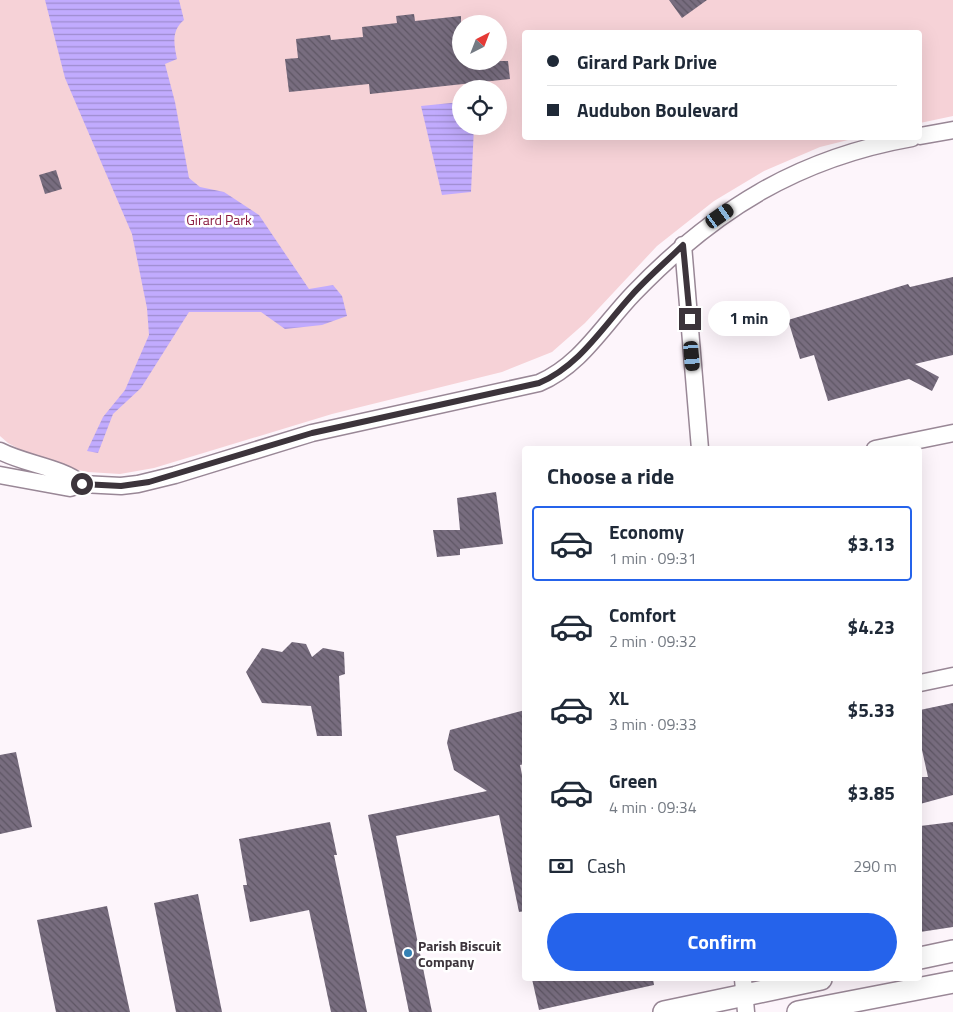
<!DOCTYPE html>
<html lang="en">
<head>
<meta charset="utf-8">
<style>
  :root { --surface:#fff; --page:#f6f6f7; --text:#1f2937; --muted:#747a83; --line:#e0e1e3; --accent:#2563eb }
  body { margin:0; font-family:"Titillium Web",sans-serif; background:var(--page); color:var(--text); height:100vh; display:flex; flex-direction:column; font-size:19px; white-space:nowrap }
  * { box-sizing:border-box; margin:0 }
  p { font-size:16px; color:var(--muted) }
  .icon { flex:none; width:28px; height:28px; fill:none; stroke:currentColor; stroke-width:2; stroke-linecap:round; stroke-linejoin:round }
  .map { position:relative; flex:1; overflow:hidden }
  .details { position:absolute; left:522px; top:446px; width:400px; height:535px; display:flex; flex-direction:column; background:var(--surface); border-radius:5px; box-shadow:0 5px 20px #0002 }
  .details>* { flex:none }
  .guide { position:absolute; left:522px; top:30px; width:400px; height:110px; border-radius:5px; box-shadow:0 5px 20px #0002; display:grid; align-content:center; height:110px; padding:0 25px; background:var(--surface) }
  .needle { width:32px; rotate:42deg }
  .buttons { position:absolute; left:452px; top:15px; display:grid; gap:10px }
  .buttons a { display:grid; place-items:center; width:55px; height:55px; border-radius:50%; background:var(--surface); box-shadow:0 5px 20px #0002; font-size:25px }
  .end { position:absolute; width:22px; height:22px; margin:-11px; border:6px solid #3c343b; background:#fff; box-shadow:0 0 0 2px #fff }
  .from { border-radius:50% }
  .bubble { position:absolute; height:35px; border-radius:18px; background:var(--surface); box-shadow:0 5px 20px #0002; font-size:16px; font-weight:700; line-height:35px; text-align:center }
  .car { position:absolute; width:15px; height:30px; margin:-15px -8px; border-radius:6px; box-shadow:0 0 4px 1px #0007; background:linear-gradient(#222 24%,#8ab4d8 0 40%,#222 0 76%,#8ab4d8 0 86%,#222 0) }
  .guide b { display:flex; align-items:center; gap:18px; height:48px; font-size:19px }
  .guide b+b { border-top:1px solid var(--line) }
  .guide i { width:12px; height:12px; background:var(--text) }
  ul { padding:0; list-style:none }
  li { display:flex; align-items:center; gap:15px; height:75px; margin:0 10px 8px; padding:0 15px; border:2px solid transparent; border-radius:5px }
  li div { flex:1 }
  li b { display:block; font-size:19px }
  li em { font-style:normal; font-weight:700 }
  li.active { border-color:var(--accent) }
  li>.icon { width:45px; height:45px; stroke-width:1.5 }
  h2 { padding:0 25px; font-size:22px; line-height:60px }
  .pay { display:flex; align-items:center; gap:12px; height:55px; padding:0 25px; font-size:19px }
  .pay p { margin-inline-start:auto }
  .cta { display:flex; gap:10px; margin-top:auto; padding:10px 25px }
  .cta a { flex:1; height:58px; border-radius:30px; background:var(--accent); color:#fff; font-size:20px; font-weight:700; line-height:58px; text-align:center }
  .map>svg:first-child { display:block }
  .green { fill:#f6d2d7; fill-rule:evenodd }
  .water { fill:url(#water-rules) }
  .building { fill:url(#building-back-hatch) }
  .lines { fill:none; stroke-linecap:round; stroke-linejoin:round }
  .minor-casing { stroke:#998796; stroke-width:19 }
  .tertiary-casing { stroke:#998796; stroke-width:24 }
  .minor { stroke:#fff; stroke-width:16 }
  .tertiary { stroke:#fff; stroke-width:21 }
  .route { stroke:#3c343b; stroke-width:6 }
  .poi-dot { fill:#3581b4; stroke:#fff; stroke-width:2 }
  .labels { text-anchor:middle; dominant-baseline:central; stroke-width:5; stroke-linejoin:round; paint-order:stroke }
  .park-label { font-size:14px; fill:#8a1a3e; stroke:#fff }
  .poi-label { font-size:14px; font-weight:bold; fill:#3c343b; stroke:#fff; text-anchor:start }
</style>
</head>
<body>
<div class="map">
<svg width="953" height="1012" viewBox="0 0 953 1012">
  <defs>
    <pattern id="water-rules" width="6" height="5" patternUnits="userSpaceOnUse" patternTransform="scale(1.25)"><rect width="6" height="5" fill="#c1abfe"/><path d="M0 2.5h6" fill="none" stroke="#9e8ccf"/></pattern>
    <pattern id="building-back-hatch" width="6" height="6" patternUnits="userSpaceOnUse" patternTransform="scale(1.25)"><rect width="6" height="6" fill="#786d7f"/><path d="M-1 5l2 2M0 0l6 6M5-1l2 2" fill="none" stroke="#5e5664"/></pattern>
  </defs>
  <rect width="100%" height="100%" fill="#fdf5fb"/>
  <path class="green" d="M0 0H953V116L920 123V32H525V138H856L820 147 764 171 714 201 657 246 585 323 552 352 502 372 332 414 154 468 120 474 88 472 60 466 32 456 8 443 0 436ZM461 24H499V61H461ZM461 89H499V126H461Z"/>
  <path class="water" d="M45 0H179L184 20C171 31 174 44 177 59L165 64 175 102 189 178 200 187 224 192 259 215 309 289 333 285 342 296 347 316 322 325 285 329 261 312H189L141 388 113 414 98 453 87 451 103 417 125 390 149 335 147 308 132 234 65 78Z
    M461 102V126H474L471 192 442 195 421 106Z"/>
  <path class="building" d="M669 0H707L682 18Z
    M414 14 415 21 461 16V61H508L510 79 370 94 369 84 289 92 285 59 298 58 296 39 330 35 331 40 363 37 362 27 397 23 396 16Z
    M56 170 62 189 45 194 39 175Z
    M953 277V355L915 364 939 377 932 391 909 379 828 401 814 355 800 359 788 320 908 284 910 287Z
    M496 492 503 544 460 549V555L437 557 433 530H460L457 498Z
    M292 642 306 644 312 657 323 648 344 652 345 674 339 676 342 736H317L311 706 262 703 246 672 262 648 282 652Z
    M953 703V795L920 804V777H928L920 741V710Z
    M525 710V764L520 765 525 789V911L519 912 499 815 396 836 432 1012H409L368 815 487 791 454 770 447 743 450 730Z
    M16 752 32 827 0 834V755Z
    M330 822 337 855H334L367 1012H331L309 910 250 922 243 885H247L239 839Z
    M953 822V927L920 932V826Z
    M198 894 222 1012H176L154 903Z
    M107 906 130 1012H56L37 920Z
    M532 979H653L654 985 539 1010Z"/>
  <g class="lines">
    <g class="minor-casing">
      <path id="minor" d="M920 136 953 130
        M683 245 700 449
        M875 449 953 433
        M0 451C25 464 61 467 82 484
        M0 475 70 488 82 484 121 486 138 484 175 475 312 433 539 383C581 365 603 325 634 293 714 210 798 158 912 138
        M920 683 953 676
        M743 979 746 1012"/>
    </g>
    <g class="tertiary-casing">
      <path id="tertiary" d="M920 958 953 951
        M664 1012 821 979
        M798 1012 953 982"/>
    </g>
    <use href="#minor" class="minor"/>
    <use href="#tertiary" class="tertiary"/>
  </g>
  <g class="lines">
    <path class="route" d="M82 484 121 486 149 482 312 433 539 383C579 366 602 328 631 296 647 278 666 262 683 245L690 319"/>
  </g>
  <circle class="poi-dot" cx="408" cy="953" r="5"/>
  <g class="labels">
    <g class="park-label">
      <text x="219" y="219">Girard Park</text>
    </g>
    <g class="poi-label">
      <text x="418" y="945">Parish Biscuit<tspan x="418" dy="16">Company</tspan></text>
    </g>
  </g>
</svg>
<div class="buttons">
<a><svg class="needle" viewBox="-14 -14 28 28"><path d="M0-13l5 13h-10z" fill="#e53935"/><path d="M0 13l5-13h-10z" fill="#747a83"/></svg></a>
<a><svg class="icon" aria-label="locate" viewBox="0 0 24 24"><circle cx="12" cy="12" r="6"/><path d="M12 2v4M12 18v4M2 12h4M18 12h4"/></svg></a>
</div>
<i class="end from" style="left:82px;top:484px"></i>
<i class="end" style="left:690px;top:319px"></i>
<div class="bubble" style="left:708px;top:301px;width:82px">1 min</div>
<i class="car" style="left:720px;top:216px;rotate:55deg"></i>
<i class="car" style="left:692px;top:356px;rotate:175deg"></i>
<div class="guide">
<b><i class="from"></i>Girard Park Drive</b>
<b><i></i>Audubon Boulevard</b>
</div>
<section class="details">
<h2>Choose a ride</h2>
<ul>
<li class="active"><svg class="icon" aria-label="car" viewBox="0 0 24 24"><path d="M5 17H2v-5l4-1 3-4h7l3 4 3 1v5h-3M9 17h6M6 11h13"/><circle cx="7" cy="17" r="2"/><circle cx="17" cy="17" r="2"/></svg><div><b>Economy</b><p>1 min · 09:31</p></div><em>$3.13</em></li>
<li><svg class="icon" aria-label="car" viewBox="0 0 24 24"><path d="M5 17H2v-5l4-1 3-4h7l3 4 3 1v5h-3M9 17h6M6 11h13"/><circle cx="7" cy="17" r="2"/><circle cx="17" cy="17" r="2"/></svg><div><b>Comfort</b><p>2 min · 09:32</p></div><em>$4.23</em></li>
<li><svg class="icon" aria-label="car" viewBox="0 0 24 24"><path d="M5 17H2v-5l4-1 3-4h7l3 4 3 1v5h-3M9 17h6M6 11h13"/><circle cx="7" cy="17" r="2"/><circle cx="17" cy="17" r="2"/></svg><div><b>XL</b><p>3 min · 09:33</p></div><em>$5.33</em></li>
<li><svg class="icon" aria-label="car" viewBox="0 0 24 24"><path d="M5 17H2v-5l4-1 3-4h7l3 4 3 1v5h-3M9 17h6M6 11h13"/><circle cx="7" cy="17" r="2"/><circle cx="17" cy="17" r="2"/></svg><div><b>Green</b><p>4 min · 09:34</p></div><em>$3.85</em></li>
</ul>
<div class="pay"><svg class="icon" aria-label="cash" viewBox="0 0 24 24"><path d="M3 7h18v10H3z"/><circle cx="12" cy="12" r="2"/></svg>Cash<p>290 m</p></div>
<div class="cta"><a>Confirm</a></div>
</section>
</div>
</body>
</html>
